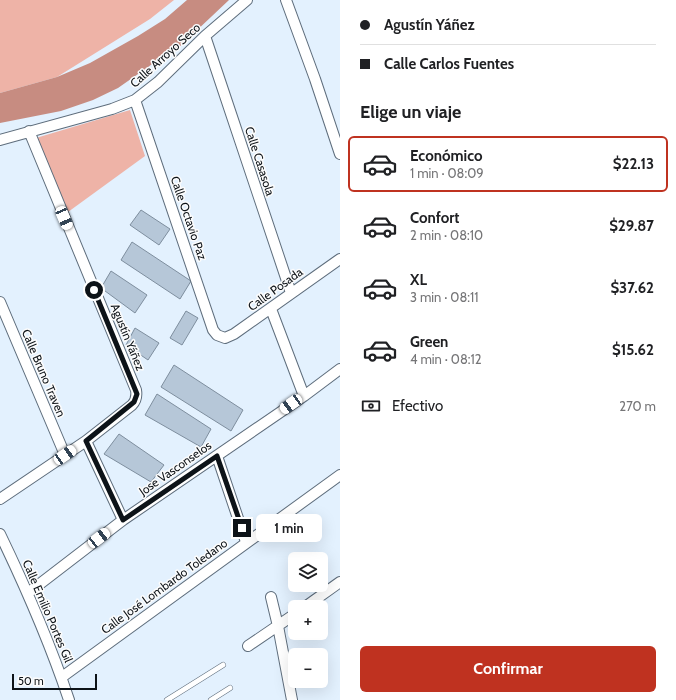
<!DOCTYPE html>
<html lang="es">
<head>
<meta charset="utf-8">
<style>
  :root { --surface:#fff; --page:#f2f2f2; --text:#202124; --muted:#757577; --line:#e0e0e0; --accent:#bf3220 }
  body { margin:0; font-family:Cabin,sans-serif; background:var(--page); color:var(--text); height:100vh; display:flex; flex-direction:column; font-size:15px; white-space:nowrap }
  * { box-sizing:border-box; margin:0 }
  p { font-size:13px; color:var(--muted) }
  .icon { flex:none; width:22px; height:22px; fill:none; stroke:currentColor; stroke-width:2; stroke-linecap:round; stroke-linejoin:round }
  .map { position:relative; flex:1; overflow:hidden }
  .side { display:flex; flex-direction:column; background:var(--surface); width:336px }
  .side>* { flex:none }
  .banner { display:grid; align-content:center; height:88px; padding:0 20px; background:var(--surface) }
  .fabs { position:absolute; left:288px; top:552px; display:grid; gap:8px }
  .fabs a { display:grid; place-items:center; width:40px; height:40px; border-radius:6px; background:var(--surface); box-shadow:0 4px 16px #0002; font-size:20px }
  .scale { position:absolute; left:12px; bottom:10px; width:85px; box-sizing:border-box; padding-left:4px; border:2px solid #0d1318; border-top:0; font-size:11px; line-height:14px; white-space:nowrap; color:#0d1318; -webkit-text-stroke:3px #fcfcfc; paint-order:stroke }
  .end { position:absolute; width:18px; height:18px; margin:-9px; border:5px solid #0d1318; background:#fff; box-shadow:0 0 0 2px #fff }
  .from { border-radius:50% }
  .bubble { position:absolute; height:28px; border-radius:6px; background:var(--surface); box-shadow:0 4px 16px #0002; font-size:13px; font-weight:800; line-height:28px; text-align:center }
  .car { position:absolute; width:12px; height:24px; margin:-12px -6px; border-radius:5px; box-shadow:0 0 3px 1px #0007; background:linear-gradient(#fff 24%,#345 0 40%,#fff 0 76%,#345 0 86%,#fff 0) }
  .banner b { display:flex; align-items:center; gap:14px; height:38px; font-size:15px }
  .banner b+b { border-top:1px solid var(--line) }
  .banner i { width:10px; height:10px; background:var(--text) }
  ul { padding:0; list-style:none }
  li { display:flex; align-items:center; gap:12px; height:56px; margin:0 8px 6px; padding:0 12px; border:2px solid transparent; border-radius:6px }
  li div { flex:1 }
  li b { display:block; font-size:15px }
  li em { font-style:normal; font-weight:800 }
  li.selected { border-color:var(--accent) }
  li>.icon { width:36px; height:36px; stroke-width:1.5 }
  h2 { padding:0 20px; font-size:18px; line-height:48px }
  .pay { display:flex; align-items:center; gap:10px; height:44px; padding:0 20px; font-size:15px }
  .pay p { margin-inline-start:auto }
  .cta { display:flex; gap:8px; margin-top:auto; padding:8px 20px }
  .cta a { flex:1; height:46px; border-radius:6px; background:var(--accent); color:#fff; font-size:16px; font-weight:800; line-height:46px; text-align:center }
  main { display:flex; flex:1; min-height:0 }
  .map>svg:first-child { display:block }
  .green { fill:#eeb3a7 }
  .water { fill:#c78c81 }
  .building { fill:#b6c7d8; stroke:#7e8e9e }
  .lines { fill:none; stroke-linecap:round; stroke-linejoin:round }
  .service-casing { stroke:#5e6d7c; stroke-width:6 }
  .minor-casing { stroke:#5e6d7c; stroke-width:12 }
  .service { stroke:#fff; stroke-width:5 }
  .minor { stroke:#fff; stroke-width:10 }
  .route { stroke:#0d1318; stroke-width:5 }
  .labels { text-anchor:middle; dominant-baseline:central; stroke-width:3; stroke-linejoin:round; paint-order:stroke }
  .street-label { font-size:12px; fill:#0d1318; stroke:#fcfcfc }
</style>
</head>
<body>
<main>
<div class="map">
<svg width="340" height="700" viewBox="0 0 340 700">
  <rect width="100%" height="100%" fill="#e3f1fe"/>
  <path class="green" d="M0 0H174L150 19 57 77 0 93Z
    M130 110 145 156 68 212 36 138Z"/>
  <path class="water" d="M187 0H229L176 50 158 60 118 88 93 100 61 111 0 123V93L57 77 90 63 138 36 165 19Z"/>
  <path class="building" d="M141 210 170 229 159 245 130 225Z
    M132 242 191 281 180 299 121 260Z
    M111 271 147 295 135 313 101 288Z
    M186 311 198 318 182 345 170 338Z
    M135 328 159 343 148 360 126 345Z
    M174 365 243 410 231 431 161 387Z
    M157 394 211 429 201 447 145 415Z
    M119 434 164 465 151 482 104 454Z"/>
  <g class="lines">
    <g class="service-casing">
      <path id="service" d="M167 700 223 665
        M211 700 230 688"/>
    </g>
    <g class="minor-casing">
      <path id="minor" d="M286 0 315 79 340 154
        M205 36 291 293
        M135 100 213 330 217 335 225 338 234 334 340 259
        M0 140 112 109 135 100 158 82 205 36 247 0
        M0 302 65 455
        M271 309 304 396
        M86 441 123 520
        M217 456 246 542
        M0 499 86 441 132 405C136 401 137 396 136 390L29 131
        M0 534C26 588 50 643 69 700
        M28 593 123 520 304 396 340 369
        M271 597 278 626 292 700
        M305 607 340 582
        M248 646 295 614
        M62 677 340 475"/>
    </g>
    <use href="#service" class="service"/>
    <use href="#minor" class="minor"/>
  </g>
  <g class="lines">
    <path class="route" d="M94 290 137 394 134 402 86 441 123 520 217 456 242 528"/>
  </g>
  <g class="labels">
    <g class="street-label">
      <text transform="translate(165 55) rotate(-42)">Calle Arroyo Seco</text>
      <text transform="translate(260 161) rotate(72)">Calle Casasola</text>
      <text transform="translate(189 218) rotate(71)">Calle Octavio Paz</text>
      <text transform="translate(275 289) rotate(-36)">Calle Posada</text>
      <text transform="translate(128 337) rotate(68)">Agustín Yáñez</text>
      <text transform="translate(44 373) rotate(67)">Calle Bruno Traven</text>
      <text transform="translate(175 468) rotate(-35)">Jose Vasconselos</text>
      <text transform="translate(164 586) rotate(-36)">Calle José Lombardo Toledano</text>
      <text transform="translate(48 611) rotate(67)">Calle Emilio Portes Gil</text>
    </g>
  </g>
</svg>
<div class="fabs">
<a><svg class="icon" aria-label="layers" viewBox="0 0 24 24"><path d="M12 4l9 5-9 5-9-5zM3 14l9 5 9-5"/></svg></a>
<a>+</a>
<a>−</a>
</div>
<div class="scale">50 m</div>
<i class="end from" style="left:94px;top:290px"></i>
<i class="end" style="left:242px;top:528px"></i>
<div class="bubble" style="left:256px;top:514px;width:66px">1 min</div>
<i class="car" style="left:64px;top:218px;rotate:157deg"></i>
<i class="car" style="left:291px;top:404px;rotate:235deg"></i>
<i class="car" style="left:65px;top:455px;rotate:56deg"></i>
<i class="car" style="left:99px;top:538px;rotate:52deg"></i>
</div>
<section class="side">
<div class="banner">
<b><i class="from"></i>Agustín Yáñez</b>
<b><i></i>Calle Carlos Fuentes</b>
</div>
<h2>Elige un viaje</h2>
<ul>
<li class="selected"><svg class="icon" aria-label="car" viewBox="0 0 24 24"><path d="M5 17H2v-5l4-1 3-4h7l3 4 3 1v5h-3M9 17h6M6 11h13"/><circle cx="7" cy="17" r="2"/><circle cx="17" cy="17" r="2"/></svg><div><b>Económico</b><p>1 min · 08:09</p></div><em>$22.13</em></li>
<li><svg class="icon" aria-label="car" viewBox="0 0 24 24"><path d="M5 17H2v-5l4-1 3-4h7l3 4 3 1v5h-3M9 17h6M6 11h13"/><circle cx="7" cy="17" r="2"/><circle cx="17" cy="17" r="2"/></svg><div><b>Confort</b><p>2 min · 08:10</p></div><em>$29.87</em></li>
<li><svg class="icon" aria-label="car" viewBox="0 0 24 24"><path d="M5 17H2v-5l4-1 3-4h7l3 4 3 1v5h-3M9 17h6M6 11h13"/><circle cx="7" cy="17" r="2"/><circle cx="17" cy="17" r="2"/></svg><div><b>XL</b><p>3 min · 08:11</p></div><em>$37.62</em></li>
<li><svg class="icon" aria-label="car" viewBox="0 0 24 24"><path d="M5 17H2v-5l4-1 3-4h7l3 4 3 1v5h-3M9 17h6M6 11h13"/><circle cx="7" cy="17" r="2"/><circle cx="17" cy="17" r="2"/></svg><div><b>Green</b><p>4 min · 08:12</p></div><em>$15.62</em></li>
</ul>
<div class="pay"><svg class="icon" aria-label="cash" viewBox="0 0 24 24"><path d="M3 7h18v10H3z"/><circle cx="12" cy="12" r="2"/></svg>Efectivo<p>270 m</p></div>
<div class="cta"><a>Confirmar</a></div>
</section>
</main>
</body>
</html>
